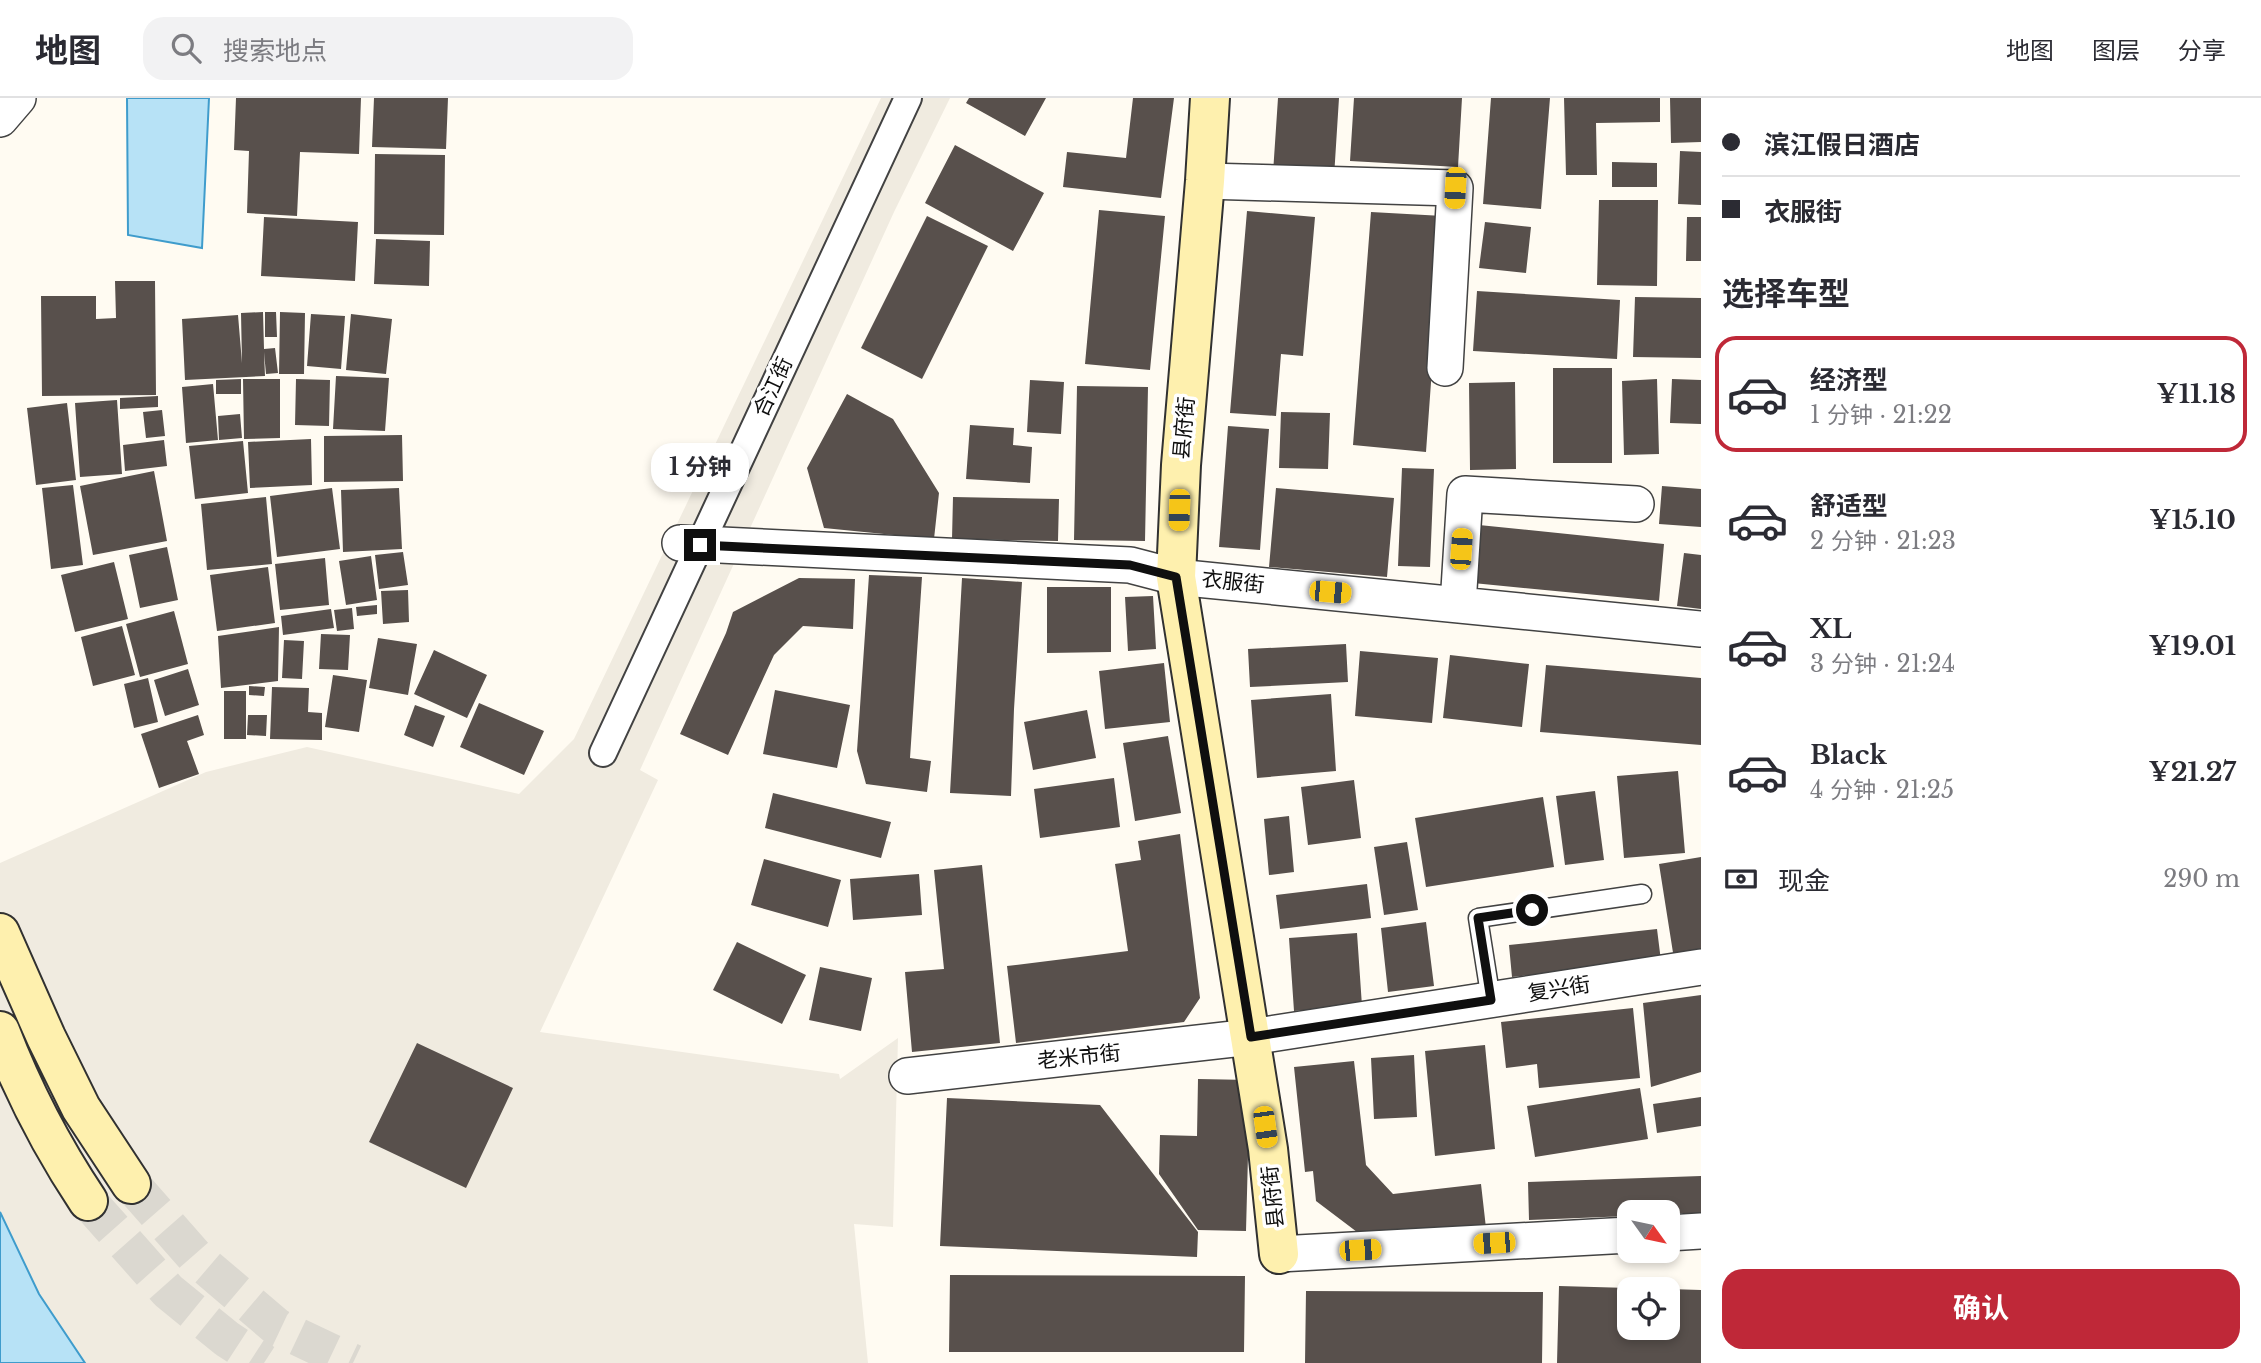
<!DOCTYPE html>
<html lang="zh">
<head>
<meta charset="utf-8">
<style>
  :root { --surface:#fff; --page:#f2f2f3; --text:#2b2b33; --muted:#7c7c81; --line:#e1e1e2; --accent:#bf2838 }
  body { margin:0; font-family:"Libre Baskerville","Noto Sans SC",serif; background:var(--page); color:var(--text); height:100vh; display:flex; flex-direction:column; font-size:26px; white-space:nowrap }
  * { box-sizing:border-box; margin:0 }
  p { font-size:23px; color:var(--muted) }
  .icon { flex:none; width:38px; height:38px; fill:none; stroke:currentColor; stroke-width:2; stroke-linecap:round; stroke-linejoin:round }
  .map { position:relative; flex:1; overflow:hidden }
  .side { display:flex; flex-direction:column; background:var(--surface); width:560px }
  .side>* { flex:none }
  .top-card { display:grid; align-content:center; height:154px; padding:0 21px; background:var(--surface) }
  .needle { width:46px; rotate:123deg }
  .fabs { position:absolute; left:1617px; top:1102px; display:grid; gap:14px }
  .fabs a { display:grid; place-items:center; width:63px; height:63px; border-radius:14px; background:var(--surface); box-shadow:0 4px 10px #0003; font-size:35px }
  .end { position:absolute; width:32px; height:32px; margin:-16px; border:9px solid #0f0f0f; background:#fff; box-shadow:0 0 0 4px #fff }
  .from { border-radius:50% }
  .bubble { position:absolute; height:49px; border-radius:21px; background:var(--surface); box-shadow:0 4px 10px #0003; font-size:23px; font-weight:700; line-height:49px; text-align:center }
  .car { position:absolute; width:21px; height:42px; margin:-21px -10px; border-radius:9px; box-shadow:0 0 5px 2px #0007; background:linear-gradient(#f5c518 24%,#345 0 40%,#f5c518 0 76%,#345 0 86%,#f5c518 0) }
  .top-card b { display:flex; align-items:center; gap:24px; height:66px; font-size:26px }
  .top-card b+b { border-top:2px solid var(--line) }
  .top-card i { width:18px; height:18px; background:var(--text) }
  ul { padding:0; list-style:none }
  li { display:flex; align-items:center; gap:21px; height:116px; margin:0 14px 10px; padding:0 7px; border:4px solid transparent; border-radius:21px }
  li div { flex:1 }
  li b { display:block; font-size:26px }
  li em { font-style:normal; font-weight:700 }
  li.current { border-color:var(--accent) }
  li>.icon { width:63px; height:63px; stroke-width:1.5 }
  h2 { padding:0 21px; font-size:32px; line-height:84px }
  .pay { display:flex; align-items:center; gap:18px; height:77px; padding:0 21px; font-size:26px }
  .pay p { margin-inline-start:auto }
  .action { display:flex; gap:14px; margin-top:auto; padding:14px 21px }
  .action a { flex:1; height:80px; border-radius:21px; background:var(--accent); color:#fff; font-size:28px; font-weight:700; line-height:80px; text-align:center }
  header { display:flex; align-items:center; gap:42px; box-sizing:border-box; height:98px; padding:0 35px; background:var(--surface); border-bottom:2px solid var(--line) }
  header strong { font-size:33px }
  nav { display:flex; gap:38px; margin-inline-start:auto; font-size:24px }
  .search { width:490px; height:63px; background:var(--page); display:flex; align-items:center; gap:18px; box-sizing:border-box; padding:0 24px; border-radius:21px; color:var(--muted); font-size:26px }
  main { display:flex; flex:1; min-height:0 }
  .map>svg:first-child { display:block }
  .plaza { fill:#f0ebe0 }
  .water { fill:#b7e2f6; stroke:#3f9ccc; stroke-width:2 }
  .building { fill:#58504c }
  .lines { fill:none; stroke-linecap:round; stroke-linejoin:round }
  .secondary-tunnel { stroke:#dbd8d0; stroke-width:38; stroke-dasharray:38 19; stroke-linecap:butt }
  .service-casing { stroke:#424242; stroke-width:21 }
  .pedestrian-casing { stroke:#424242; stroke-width:30 }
  .minor-casing { stroke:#424242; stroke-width:38 }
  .secondary-casing { stroke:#313131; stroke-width:42 }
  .service { stroke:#fff; stroke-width:18 }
  .pedestrian { stroke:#fff; stroke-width:26 }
  .minor { stroke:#fff; stroke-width:35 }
  .secondary { stroke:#fef0ae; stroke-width:38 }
  .route { stroke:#0f0f0f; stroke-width:9 }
  .labels { text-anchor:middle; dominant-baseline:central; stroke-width:7; stroke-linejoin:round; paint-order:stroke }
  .street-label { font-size:21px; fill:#0f0f0f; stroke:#fff }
</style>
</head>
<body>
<header>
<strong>地图</strong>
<div class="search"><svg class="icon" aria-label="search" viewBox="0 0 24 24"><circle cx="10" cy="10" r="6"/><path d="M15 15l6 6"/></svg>搜索地点</div>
<nav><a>地图</a><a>图层</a><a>分享</a></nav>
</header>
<main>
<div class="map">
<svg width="1701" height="1265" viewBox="0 0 1701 1265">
  <rect width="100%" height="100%" fill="#fffbf2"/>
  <path class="plaza" d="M881 0H950L894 114 640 672 658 682 540 934 839 976 840 981 898 940 893 1129 854 1126 868 1265H85L39 1196 0 1113V765L206 674 307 649 519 696 574 641Z"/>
  <path class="water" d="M127 0H209L202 150 128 137Z
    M0 1114 39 1196 85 1265H0Z"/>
  <path class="building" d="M236 0H361L359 56 300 54 297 118 247 115 249 53 234 52Z
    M374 0H448L446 51 372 49Z
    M969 0H1046L1025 38 966 5Z
    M1133 0H1174L1161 100 1063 89 1067 54 1126 60Z
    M1278 0H1339L1334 79 1273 75Z
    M1354 0H1462L1458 69 1350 63Z
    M1491 0H1550L1541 111 1483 106Z
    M1564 0H1660V24L1596 25 1597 77H1566Z
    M1670 0H1701V44L1671 45Z
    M955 47 1044 95 1013 153 925 105Z
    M1680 53 1701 54V107L1678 106Z
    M375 56 445 57 444 137 374 136Z
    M1612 64 1657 65V89H1612Z
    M1599 102H1658L1657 188 1597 187Z
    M1099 112 1165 118 1150 272 1085 266Z
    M1247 113 1315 119 1303 258 1281 256 1276 318 1230 315Z
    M1371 114 1443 118 1426 354 1353 347Z
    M927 118 988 148 922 281 861 250Z
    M264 119 358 124 355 183 261 178Z
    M1687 119H1701V163H1686Z
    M1485 124 1531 129 1526 175 1479 170Z
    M376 141 430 143 429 188 374 186Z
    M115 183H155L156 297 42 298 41 198H96V221L116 220Z
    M1477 193 1620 202 1617 261 1473 253Z
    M1635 199 1701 200V260L1633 259Z
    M263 214 264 251 275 250 278 275 266 276 264 254 265 278 185 282 182 221 238 217 242 265 241 215Z
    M265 214H276L277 239H265Z
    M280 214 305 215 304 276H279Z
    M311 216 345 218 341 271 307 268Z
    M351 216 392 221 386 276 346 272Z
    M1553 270H1612V365H1553Z
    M336 278 389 280 385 333 333 331Z
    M241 281V296H216V282Z
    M243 281H280V340L244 341Z
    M296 281 330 282 329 328 295 327Z
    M1657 281 1659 356 1624 357 1622 283Z
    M1672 281 1701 282V326L1670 325Z
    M1030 282 1064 284 1061 336 1027 334Z
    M1515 284 1516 371 1470 372 1469 285Z
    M213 286 218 342 186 345 182 289Z
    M1077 288 1148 289 1145 443 1074 442Z
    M847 296 893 321 939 395 934 441 824 430 807 370Z
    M158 298V309L120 311V300Z
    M117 302 122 376 80 379 75 305Z
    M67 305 76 382 36 387 27 310Z
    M162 312 165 338 146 340 143 314Z
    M1281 314 1330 315 1328 371 1279 370Z
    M240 316 242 340 219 342 218 318Z
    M970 327 1014 330 1013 347 1032 349 1030 385 966 381Z
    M1228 328 1269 331 1260 452 1219 449Z
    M402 337 403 383 324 384V338Z
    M311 341 312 387 250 390 248 344Z
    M164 342 167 368 125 373 123 347Z
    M243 343 248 395 195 401 189 348Z
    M1402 370 1434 371 1430 469 1398 468Z
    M154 373 167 443 93 457 80 388Z
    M73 387 83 467 51 471 42 390Z
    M1662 388 1701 391V429L1659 426Z
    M332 390 340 451 277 459 270 398Z
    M399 390 402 451 343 454 341 392Z
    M1276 390 1394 400 1387 479 1269 469Z
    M266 399 272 466 207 472 201 406Z
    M953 399 1059 401 1058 443 952 441Z
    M1479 427 1664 446 1659 503 1473 485Z
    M167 449 178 502 140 510 129 457Z
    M403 454 408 487 379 491 375 457Z
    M1684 455 1701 457V511L1677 508Z
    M371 458 377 502 346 507 339 463Z
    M325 460 329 507 280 512 275 466Z
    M114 464 128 521 75 534 61 477Z
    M268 469 275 525 217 533 210 477Z
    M869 477 922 479 910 660 931 663 927 694 866 686 857 653Z
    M799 480 855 481 853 531 803 528 774 557 728 657 680 636 726 535 733 514Z
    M962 480 1022 484 1014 611 1011 698 950 695Z
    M1047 489H1111V554L1047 555Z
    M408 492 409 524 383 526 381 493Z
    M1153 498 1156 551 1128 553 1125 499Z
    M377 507V516L357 518 356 509Z
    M352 510 354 531 337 533 334 512Z
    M331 511 334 530 283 537 281 518Z
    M174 513 188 566 140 579 126 526Z
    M122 528 135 577 93 588 81 539Z
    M279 529 278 583 221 590 218 538Z
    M321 536 350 537 348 572 319 571Z
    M378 540 417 546 408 597 369 590Z
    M284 542 304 543 302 581 282 580Z
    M1346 546 1348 584 1250 589 1248 551Z
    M434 552 487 577 467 620 414 596Z
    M1360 553 1438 560 1432 625 1355 618Z
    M1450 557 1529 566 1522 629 1443 620Z
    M1164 565 1170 624 1105 631 1099 573Z
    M1546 567 1701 580V647L1540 634Z
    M188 571 199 607 165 618 154 582Z
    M333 577 367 582 359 634 325 629Z
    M148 580 158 624 134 630 124 586Z
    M249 588 265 589 264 598 249 597Z
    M272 589 309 590 308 614 322 615V642L270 641Z
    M775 592 850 607 837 670 763 656Z
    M224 593H246V641H224Z
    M1331 596 1336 673 1257 680 1251 602Z
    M479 605 544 633 524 677 460 649Z
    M415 607 445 618 433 649 404 637Z
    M1087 612 1096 660 1033 672 1024 624Z
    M198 617 204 637 187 643 199 676 159 690 141 636Z
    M248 617H267L266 638 247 637Z
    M1168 638 1181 715 1135 723 1123 645Z
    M1678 673 1685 755 1624 760 1617 678Z
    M1114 680 1120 729 1040 740 1034 691Z
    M1354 682 1361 740 1308 747 1301 689Z
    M1595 693 1604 762 1565 767 1556 698Z
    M773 695 891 724 881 760 765 730Z
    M1543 699 1554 769 1426 789 1415 720Z
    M1289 718 1294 774 1269 777 1264 721Z
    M1180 736 1200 900 1184 924 1016 945 1007 868 1128 853 1115 766 1141 762 1138 743Z
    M1407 744 1418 812 1384 817 1374 749Z
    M1701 759V856L1674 861 1659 766Z
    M764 761 841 782 828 829 751 807Z
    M982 767 1000 945 912 954 905 874 944 871 934 772Z
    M919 776 922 817 853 822 850 781Z
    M1367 786 1371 820 1280 831 1276 797Z
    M1426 824 1434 888 1388 894 1381 830Z
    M1657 831 1661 863 1512 879 1509 847Z
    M1357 835 1362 908 1294 913 1289 840Z
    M737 844 806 877 782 926 713 892Z
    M820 869 872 880 861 933 809 922Z
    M1701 897V974L1651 989 1643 905Z
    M1633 910 1640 980 1539 990 1537 966 1506 970 1501 924Z
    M417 945 513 990 466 1090 369 1044Z
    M1485 947 1495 1051 1435 1058 1425 953Z
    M1414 957 1417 1019 1374 1021 1371 960Z
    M1354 963 1366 1067 1393 1096 1481 1086 1486 1130 1357 1134 1316 1103 1313 1073 1305 1074 1294 969Z
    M1198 981 1250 982 1246 1133 1198 1132 1159 1076 1160 1037 1197 1038Z
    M1640 990 1648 1041 1535 1059 1527 1008Z
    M1701 999V1028L1657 1035 1653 1006Z
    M947 1000 1100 1007 1198 1134 1197 1159 940 1148Z
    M1701 1078V1115H1629V1118L1529 1122 1528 1084Z
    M950 1177 1245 1178 1244 1254H949Z
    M1559 1188 1629 1190V1230H1668V1191L1701 1192V1265H1557Z
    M1306 1193 1543 1194 1542 1265H1305Z"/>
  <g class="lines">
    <path class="secondary-tunnel" d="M131 1086 197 1161 277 1229 353 1265
      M88 1103 168 1193 227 1241 264 1265"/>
    <g class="service-casing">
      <path id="service" d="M1491 902 1478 820 1642 796"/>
    </g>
    <g class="pedestrian-casing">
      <path id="pedestrian" d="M603 655 908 0"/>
    </g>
    <g class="minor-casing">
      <path id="minor" d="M0 21 18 0
        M1205 83 1455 90 1445 270
        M680 445 1130 467 1176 479 1701 531
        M1458 507 1465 396 1636 406
        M907 978 1251 939 1701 869
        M1668 1135 1701 1133
        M1279 1156 1629 1137"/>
    </g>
    <g class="secondary-casing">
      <path id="secondary" d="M1210 0 1205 83 1181 367 1176 479 1268 1051 1279 1156
        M0 835 46 939 81 1010 131 1086
        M0 933C23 993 52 1049 88 1103"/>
    </g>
    <use href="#service" class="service"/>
    <use href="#pedestrian" class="pedestrian"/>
    <use href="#minor" class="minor"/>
    <use href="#secondary" class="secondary"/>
  </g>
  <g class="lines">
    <path class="route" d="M700 447 1130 467 1176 479 1251 939 1491 902 1478 820 1532 812"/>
  </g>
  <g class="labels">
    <g class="street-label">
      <text transform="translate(773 289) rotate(-65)">合江街</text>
      <text transform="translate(1184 330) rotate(-85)">县府街</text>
      <text transform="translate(1233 484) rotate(6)">衣服街</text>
      <text transform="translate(1559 891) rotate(-9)">复兴街</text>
      <text transform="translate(1079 959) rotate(-6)">老米市街</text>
      <text transform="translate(1273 1099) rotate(-96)">县府街</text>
    </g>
  </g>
</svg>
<div class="fabs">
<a><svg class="needle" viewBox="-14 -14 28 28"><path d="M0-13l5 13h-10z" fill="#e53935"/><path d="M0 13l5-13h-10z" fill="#7c7c81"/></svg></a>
<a><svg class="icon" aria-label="locate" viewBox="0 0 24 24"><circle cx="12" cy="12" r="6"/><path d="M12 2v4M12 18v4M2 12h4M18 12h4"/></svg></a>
</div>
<i class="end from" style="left:1532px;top:812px"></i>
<i class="end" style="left:700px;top:447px"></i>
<div class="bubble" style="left:651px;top:345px;width:98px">1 分钟</div>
<i class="car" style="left:1455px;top:90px;rotate:183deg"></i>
<i class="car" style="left:1179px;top:412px;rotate:182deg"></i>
<i class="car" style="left:1461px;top:451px;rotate:4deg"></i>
<i class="car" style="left:1330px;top:494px;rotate:95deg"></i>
<i class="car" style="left:1265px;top:1029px;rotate:172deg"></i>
<i class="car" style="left:1494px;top:1145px;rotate:267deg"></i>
<i class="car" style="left:1360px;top:1152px;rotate:87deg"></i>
</div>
<section class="side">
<div class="top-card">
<b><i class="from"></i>滨江假日酒店</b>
<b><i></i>衣服街</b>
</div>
<h2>选择车型</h2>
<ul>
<li class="current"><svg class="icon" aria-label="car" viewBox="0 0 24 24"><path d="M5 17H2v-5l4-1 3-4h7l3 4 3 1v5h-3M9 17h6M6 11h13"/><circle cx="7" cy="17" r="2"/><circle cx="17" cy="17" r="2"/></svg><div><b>经济型</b><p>1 分钟 · 21:22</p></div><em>¥11.18</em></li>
<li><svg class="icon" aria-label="car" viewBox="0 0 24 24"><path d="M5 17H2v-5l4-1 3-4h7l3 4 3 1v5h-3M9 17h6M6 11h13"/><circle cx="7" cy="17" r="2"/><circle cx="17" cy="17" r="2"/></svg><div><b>舒适型</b><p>2 分钟 · 21:23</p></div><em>¥15.10</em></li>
<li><svg class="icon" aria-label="car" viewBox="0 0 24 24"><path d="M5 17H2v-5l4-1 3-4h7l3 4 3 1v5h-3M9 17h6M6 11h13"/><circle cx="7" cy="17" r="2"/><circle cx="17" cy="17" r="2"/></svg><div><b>XL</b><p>3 分钟 · 21:24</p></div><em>¥19.01</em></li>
<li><svg class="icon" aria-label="car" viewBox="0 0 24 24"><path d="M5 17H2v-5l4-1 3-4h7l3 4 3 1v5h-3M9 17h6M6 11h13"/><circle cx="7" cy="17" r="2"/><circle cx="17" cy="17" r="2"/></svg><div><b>Black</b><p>4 分钟 · 21:25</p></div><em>¥21.27</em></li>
</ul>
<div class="pay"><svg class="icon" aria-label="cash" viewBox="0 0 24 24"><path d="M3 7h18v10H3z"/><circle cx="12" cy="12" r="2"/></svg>现金<p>290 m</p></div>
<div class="action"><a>确认</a></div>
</section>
</main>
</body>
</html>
